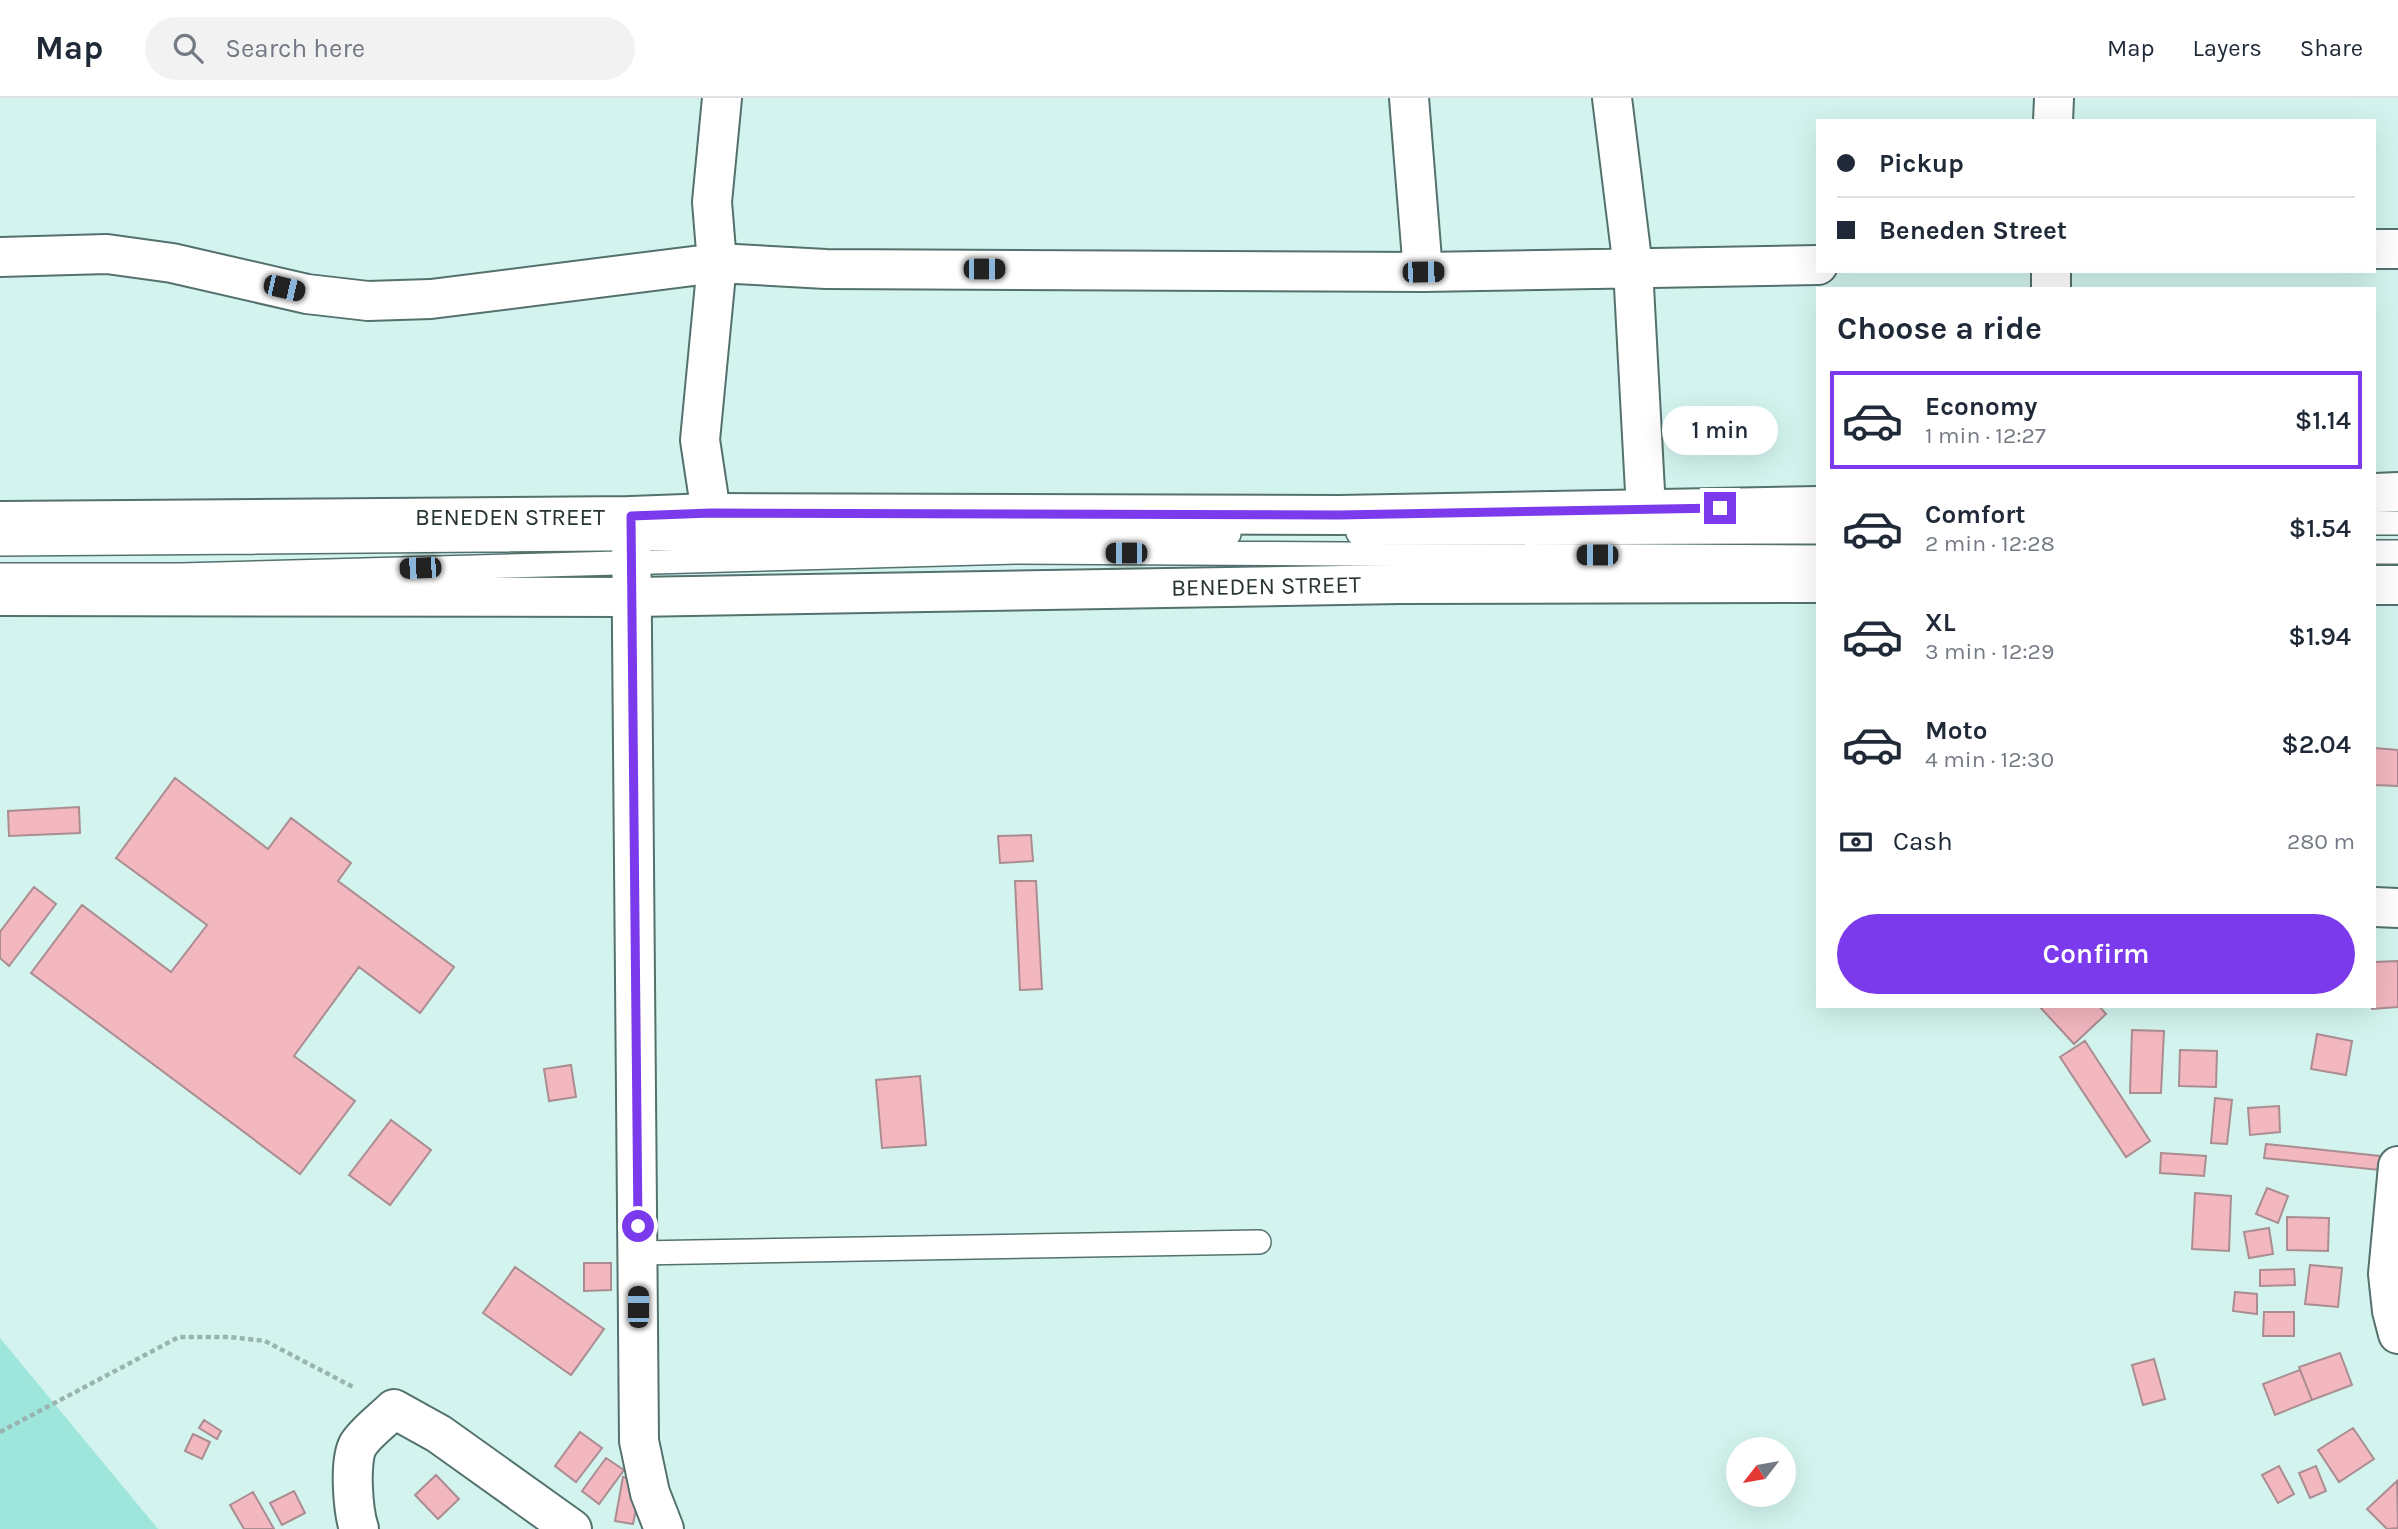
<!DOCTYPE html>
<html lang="en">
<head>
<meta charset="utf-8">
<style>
  :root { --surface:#fff; --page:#f2f2f3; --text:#1f2937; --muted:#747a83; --line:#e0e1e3; --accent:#7c3aed }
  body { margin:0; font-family:Karla,sans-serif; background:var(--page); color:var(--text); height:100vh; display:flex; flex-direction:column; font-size:26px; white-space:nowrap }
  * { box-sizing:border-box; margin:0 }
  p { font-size:23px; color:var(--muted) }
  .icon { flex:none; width:38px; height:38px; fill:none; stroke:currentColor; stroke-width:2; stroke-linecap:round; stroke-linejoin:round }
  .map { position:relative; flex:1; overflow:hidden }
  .side { position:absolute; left:1816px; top:189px; width:560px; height:721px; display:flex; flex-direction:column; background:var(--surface); border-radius:0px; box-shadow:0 7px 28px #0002 }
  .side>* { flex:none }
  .banner { position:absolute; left:1816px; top:21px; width:560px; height:154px; border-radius:0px; box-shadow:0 7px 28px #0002; display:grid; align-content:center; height:154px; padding:0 21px; background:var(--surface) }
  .needle { width:46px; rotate:239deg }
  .buttons { position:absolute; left:1726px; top:1339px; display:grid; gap:14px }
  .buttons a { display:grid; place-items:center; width:70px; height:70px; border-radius:50%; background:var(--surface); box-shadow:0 7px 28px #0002; font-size:35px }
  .end { position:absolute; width:32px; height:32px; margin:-16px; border:9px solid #7c3aed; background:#fff; box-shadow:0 0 0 4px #fff }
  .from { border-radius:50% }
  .bubble { position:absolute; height:49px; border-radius:24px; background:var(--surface); box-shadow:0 7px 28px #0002; font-size:23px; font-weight:600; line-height:49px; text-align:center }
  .car { position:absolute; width:21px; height:42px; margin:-21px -10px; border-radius:9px; box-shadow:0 0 5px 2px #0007; background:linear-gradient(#222 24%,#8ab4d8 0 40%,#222 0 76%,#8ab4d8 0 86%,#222 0) }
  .banner b { display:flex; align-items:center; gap:24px; height:66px; font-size:26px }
  .banner b+b { border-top:2px solid var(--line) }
  .banner i { width:18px; height:18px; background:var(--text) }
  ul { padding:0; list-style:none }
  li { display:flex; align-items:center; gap:21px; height:98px; margin:0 14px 10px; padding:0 7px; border:4px solid transparent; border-radius:0px }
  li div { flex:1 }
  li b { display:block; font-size:26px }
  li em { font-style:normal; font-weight:600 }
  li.active { border-color:var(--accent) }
  li>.icon { width:63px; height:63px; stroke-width:1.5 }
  h2 { padding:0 21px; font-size:32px; line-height:84px }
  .pay { display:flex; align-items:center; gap:18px; height:77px; padding:0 21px; font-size:26px }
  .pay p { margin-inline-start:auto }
  .action { display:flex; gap:14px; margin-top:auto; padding:14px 21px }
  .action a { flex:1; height:80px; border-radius:42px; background:var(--accent); color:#fff; font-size:28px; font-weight:600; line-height:80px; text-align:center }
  header { display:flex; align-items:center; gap:42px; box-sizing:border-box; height:98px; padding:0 35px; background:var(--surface); border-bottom:2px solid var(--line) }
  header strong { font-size:33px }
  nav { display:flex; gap:38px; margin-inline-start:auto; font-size:24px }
  .search { width:490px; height:63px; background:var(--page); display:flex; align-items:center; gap:18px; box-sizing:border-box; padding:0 24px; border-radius:38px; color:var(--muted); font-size:26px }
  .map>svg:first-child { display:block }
  .green { fill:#9ee5db }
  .building { fill:#f3b7c0; stroke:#aa8d91; stroke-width:2 }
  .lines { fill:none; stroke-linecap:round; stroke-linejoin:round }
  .service-casing { stroke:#54716d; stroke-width:26 }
  .minor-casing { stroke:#54716d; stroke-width:42 }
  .secondary-casing { stroke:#54716d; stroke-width:42 }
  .path { stroke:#99b3ae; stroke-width:4.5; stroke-dasharray:5 3.5; stroke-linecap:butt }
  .service { stroke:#fff; stroke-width:23 }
  .minor { stroke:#fff; stroke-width:38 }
  .secondary { stroke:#fff; stroke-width:38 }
  .route { stroke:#7c3aed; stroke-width:9 }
  .labels { text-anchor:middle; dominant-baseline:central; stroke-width:5; stroke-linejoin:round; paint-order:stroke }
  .street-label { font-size:24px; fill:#273432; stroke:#fff }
</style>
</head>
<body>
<header>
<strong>Map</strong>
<div class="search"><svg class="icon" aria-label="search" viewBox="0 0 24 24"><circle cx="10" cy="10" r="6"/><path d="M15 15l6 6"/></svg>Search here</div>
<nav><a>Map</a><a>Layers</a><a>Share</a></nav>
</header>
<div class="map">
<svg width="2398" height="1431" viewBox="0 0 2398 1431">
  <rect width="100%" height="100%" fill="#d3f4ee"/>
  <path class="green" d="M0 1240 158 1431H0Z"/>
  <path class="building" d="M2375 650 2398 652V688L2375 687Z
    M175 680 268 751 291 720 351 765 338 783 454 869 420 915 359 869 294 958 355 1003 300 1076 31 875 82 807 171 874 207 827 116 760Z
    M79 709 80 735 9 738 8 713Z
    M1031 737 1033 763 1000 765 998 738Z
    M1015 783H1036L1042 891 1020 892Z
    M34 789 56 806 9 868 0 860V834Z
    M2398 863V909L2372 911V908H2375V864Z
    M2039 908H2099L2106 916 2074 946Z
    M2132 932 2164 933 2161 995H2130Z
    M2317 936 2352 943 2346 977 2311 971Z
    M2085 943 2150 1043 2126 1059 2060 959Z
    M2180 952 2217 953 2216 989 2179 988Z
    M571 967 576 999 549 1003 544 971Z
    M920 978 926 1047 882 1050 876 982Z
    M2215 1000 2232 1002 2227 1046 2211 1045Z
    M2279 1008 2280 1034 2250 1037 2248 1010Z
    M391 1022 431 1052 390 1107 349 1077Z
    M2266 1046 2380 1058 2379 1072 2264 1060Z
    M2161 1055 2206 1058 2204 1078 2160 1075Z
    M2267 1090 2288 1098 2278 1125 2256 1116Z
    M2195 1095 2231 1098 2229 1153 2192 1151Z
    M2287 1119 2329 1120 2328 1153 2287 1152Z
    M2269 1130 2273 1156 2249 1160 2244 1134Z
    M584 1165H611V1192L584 1193Z
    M2310 1167 2342 1170 2338 1209 2305 1206Z
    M515 1169 604 1231 571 1277 483 1215Z
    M2294 1171 2295 1187 2260 1188V1172Z
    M2235 1194 2257 1196V1216L2233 1213Z
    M2264 1214H2294V1238H2263Z
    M2340 1255 2352 1287 2312 1302 2299 1269Z
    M2154 1261 2165 1301 2143 1307 2132 1267Z
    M2300 1272 2312 1302 2275 1317 2263 1286Z
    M204 1322 221 1333 217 1341 199 1330Z
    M2353 1330 2374 1361 2339 1384 2318 1352Z
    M580 1334 602 1350 576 1384 555 1368Z
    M193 1336 210 1344 202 1361 185 1353Z
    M606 1360 624 1372 599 1406 582 1393Z
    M2279 1368 2294 1396 2278 1405 2262 1377Z
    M2316 1368 2326 1393 2310 1400 2299 1375Z
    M436 1377 459 1401 438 1421 415 1397Z
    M623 1379 642 1383 633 1426 615 1423Z
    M2397 1383 2398 1430 2387 1431 2367 1411Z
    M294 1393 305 1415 282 1427 270 1405Z
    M253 1394 274 1431H244L230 1407Z"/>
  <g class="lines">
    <g class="service-casing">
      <path id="service" d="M2375 425H2398
        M1358 435 1818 434
        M0 446 1229 436
        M2375 454H2398
        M0 477H181L1016 454 1818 459
        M638 1155 1259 1144"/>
    </g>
    <g class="minor-casing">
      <path id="minor" d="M722 0 712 104 717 165 826 171 1423 174 1818 167
        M1409 0 1423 174
        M1612 0 1633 170 1646 412
        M2053 23 2054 0
        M2375 151H2398
        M0 159 107 156 172 165 307 196 368 203 431 201 717 165 700 342 711 415
        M2051 191V173
        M631 418 639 1343 650 1395 664 1431
        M2375 809 2398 810
        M2398 1068 2388 1176 2392 1213 2398 1236
        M359 1431C353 1413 349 1363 358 1347 366 1334 383 1322 394 1311L439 1336 572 1431"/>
    </g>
    <g class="secondary-casing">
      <path id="secondary" d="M2375 395 2398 394
        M0 423 631 418 711 415 1339 417 1818 408
        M2375 487H2398
        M0 498 633 499 1400 486 1818 485"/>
    </g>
    <path class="path" d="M0 1334 179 1239H230L265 1243 355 1290"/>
    <use href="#service" class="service"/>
    <use href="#minor" class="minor"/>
    <use href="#secondary" class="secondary"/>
  </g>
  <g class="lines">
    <path class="route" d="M638 1128 631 418 711 415 1339 417 1720 410"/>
  </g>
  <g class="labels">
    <g class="street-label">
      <text x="510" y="419">BENEDEN STREET</text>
      <text transform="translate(1266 488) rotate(-1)">BENEDEN STREET</text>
    </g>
  </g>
</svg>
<div class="buttons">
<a><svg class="needle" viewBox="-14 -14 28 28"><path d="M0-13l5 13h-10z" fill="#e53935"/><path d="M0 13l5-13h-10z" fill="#747a83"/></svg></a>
</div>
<i class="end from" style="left:638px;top:1128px"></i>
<i class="end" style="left:1720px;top:410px"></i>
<div class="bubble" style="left:1662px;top:308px;width:116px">1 min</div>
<i class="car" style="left:984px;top:171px;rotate:90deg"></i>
<i class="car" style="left:1423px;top:174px;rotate:89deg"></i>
<i class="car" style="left:284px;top:190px;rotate:103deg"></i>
<i class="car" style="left:1126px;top:455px;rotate:270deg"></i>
<i class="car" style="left:1597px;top:457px;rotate:270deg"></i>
<i class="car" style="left:420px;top:470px;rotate:268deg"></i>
<i class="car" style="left:638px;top:1209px;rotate:0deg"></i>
<div class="banner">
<b><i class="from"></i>Pickup</b>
<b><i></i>Beneden Street</b>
</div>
<section class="side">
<h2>Choose a ride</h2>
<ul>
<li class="active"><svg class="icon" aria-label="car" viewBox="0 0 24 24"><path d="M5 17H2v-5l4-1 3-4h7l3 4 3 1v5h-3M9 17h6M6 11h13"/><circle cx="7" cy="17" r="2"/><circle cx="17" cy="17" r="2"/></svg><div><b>Economy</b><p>1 min · 12:27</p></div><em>$1.14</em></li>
<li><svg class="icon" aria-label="car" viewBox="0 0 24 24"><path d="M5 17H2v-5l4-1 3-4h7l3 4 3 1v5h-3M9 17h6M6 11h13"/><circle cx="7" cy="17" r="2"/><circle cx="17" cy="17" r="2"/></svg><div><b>Comfort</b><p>2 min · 12:28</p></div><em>$1.54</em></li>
<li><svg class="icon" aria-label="car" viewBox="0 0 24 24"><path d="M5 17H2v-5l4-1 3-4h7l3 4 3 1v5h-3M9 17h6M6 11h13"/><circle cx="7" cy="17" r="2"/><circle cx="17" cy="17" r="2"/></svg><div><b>XL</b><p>3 min · 12:29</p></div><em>$1.94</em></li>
<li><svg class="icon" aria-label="car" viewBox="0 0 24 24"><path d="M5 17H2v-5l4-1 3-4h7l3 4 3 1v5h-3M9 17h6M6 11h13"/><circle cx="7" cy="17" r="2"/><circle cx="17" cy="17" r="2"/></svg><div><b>Moto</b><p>4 min · 12:30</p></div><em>$2.04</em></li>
</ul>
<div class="pay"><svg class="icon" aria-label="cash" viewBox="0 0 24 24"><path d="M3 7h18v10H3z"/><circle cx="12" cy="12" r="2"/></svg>Cash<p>280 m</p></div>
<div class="action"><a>Confirm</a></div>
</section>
</div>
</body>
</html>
